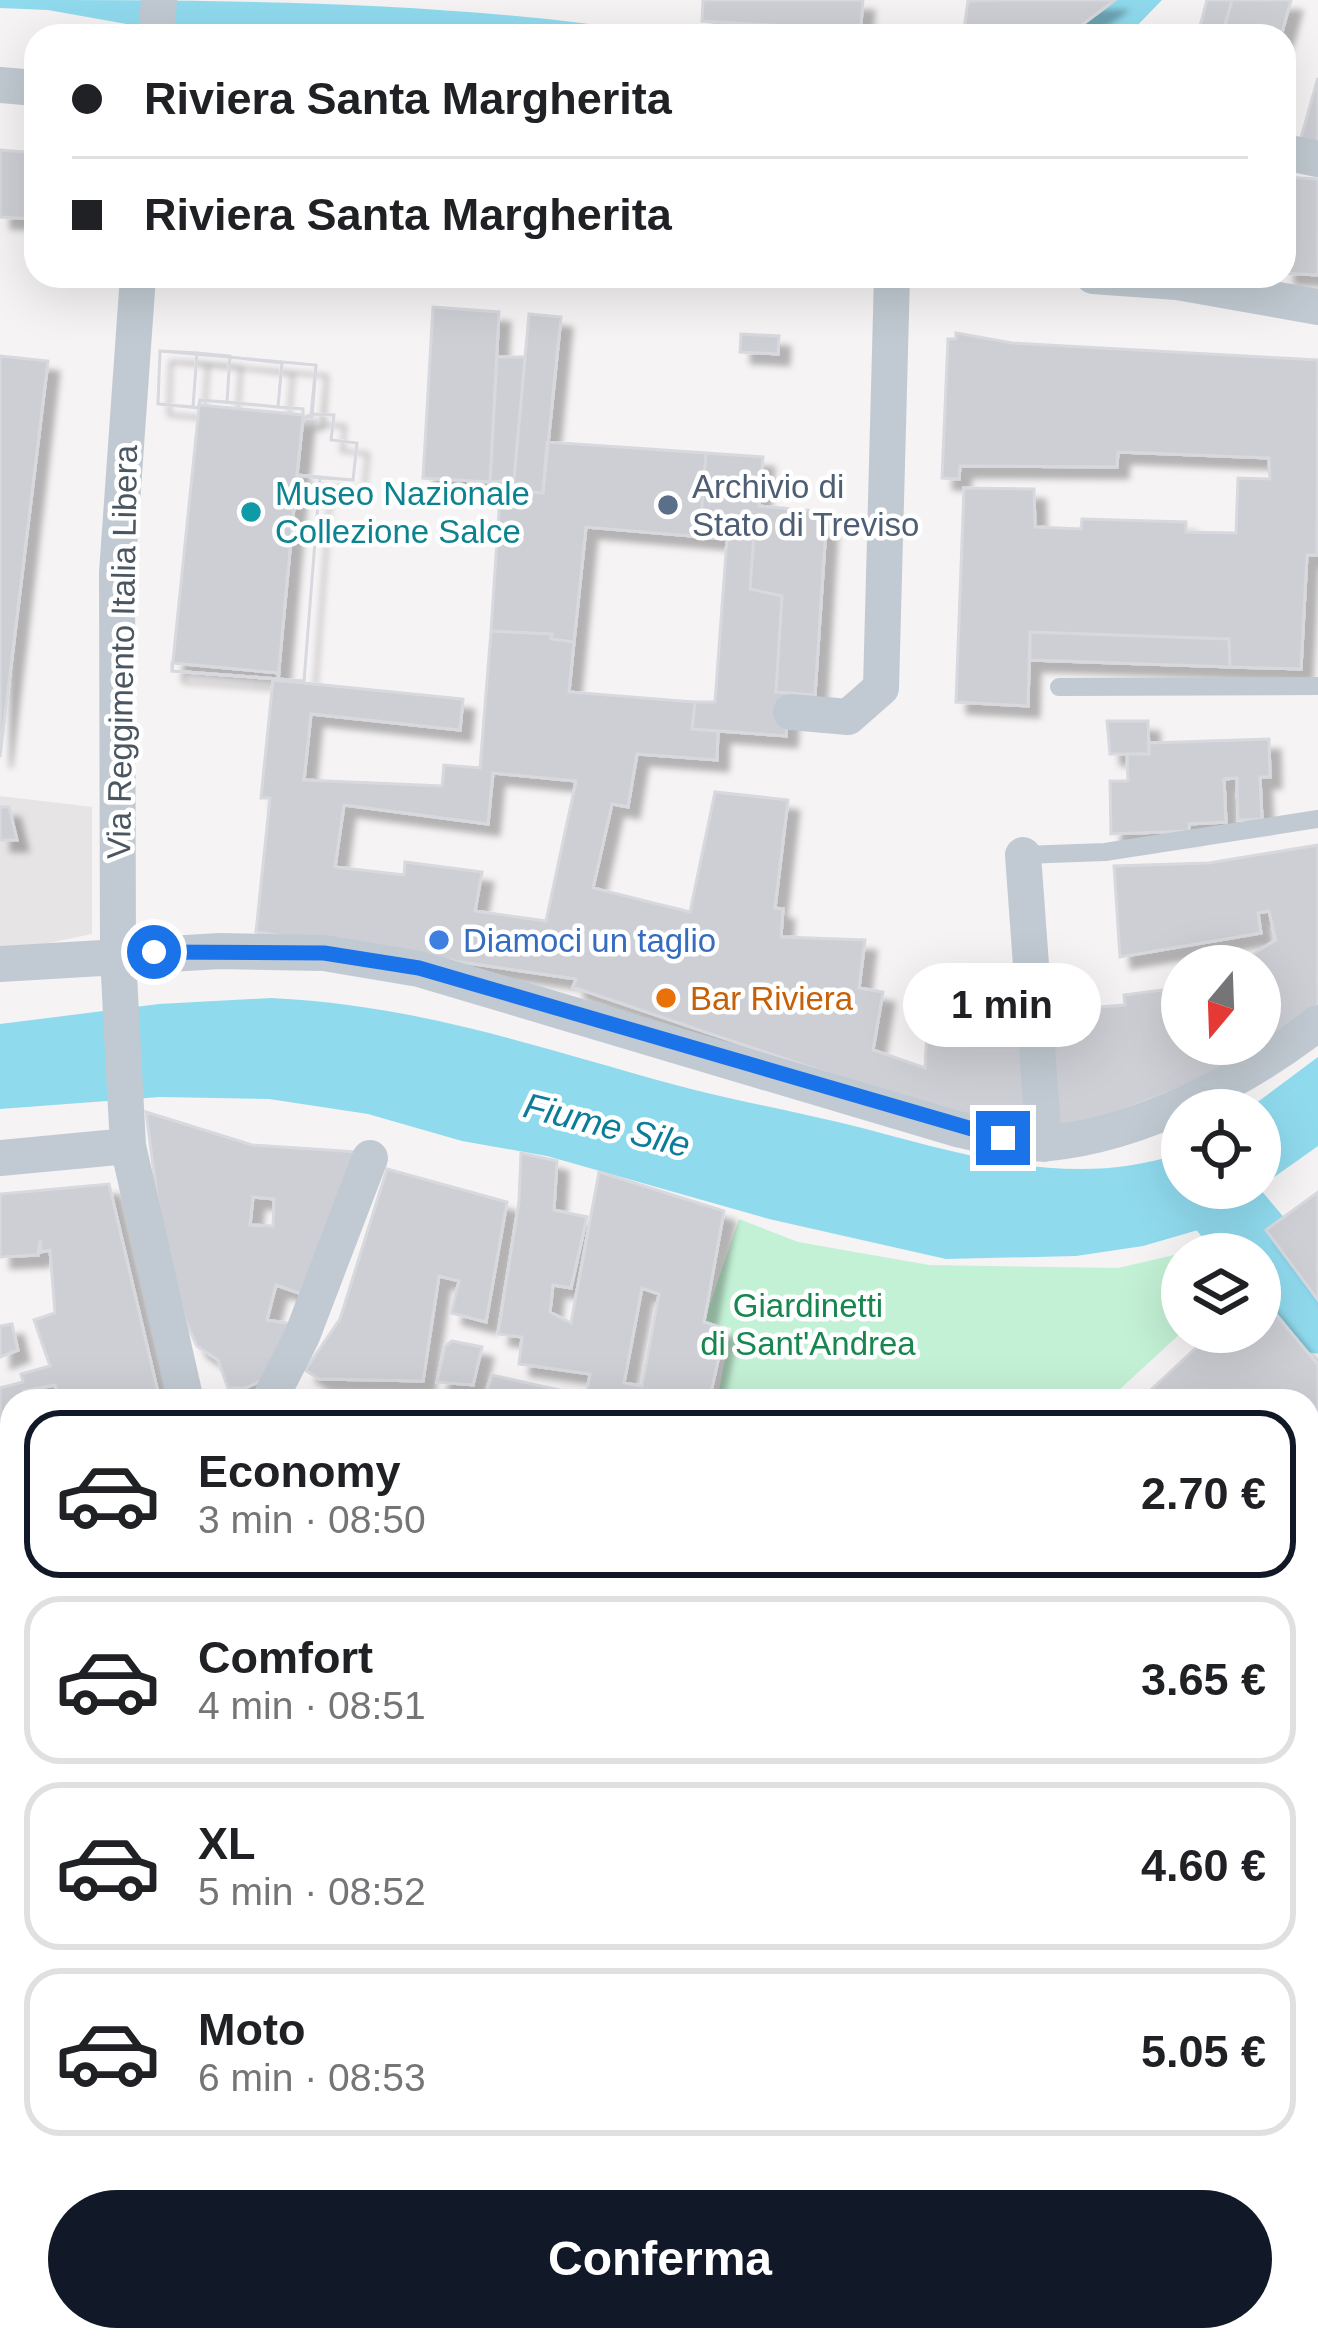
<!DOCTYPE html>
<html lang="it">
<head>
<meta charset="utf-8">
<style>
  :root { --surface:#fff; --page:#f6f6f6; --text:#202124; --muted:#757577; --line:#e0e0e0; --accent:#111827 }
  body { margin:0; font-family:Arial,sans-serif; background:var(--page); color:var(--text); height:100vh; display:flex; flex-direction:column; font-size:45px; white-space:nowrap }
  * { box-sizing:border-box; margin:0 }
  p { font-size:39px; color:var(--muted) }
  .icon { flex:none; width:66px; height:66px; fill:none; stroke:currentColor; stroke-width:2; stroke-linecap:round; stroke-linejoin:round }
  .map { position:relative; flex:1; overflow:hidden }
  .details { position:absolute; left:0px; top:1389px; width:1320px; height:963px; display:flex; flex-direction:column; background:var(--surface); border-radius:36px 36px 0 0; box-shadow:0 12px 48px #0002 }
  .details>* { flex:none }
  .top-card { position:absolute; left:24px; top:24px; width:1272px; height:264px; border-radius:36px; box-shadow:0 12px 48px #0002; display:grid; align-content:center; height:264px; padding:0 48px; background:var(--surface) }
  .needle { width:78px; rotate:199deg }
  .fabs { position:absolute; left:1161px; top:945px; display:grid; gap:24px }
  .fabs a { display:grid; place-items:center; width:120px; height:120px; border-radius:50%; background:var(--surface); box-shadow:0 12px 48px #0002; font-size:60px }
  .end { position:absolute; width:54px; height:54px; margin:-27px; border:15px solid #1a73e8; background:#fff; box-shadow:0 0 0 6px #fff }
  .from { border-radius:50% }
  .bubble { position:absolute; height:84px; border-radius:42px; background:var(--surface); box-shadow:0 12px 48px #0002; font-size:39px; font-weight:700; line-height:84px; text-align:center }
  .top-card b { display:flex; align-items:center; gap:42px; height:114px; font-size:45px }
  .top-card b+b { border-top:3px solid var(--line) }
  .top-card i { width:30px; height:30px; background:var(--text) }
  ul { padding:21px 0 0; list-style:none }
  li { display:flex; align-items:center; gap:36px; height:168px; margin:0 24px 18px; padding:0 24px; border:6px solid var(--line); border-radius:36px }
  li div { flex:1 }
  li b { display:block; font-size:45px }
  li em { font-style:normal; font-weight:700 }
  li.active { border-color:var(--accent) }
  li>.icon { width:108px; height:108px; stroke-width:1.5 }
  .primary-button { display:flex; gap:24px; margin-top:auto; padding:24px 48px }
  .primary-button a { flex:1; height:138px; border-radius:72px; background:var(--accent); color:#fff; font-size:48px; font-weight:700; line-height:138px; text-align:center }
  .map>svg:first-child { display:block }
  .education { fill:#e6e4e5 }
  .green { fill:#c3f1d5 }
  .water { fill:#90daee }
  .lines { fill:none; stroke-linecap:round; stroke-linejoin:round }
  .river { stroke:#90daee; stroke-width:75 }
  .building { fill:#cdcfd5; stroke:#d7d9de; stroke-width:3; fill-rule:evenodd; filter:url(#shadow) }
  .lane { stroke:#c1cad2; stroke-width:18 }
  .street { stroke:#c1cad2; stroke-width:36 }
  .route { stroke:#1a73e8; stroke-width:15 }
  .service-dot { fill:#5c6f8a; stroke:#fff; stroke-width:4.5 }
  .culture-dot { fill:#0f9aa8; stroke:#fff; stroke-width:4.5 }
  .shop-dot { fill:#3f7fe0; stroke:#fff; stroke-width:4.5 }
  .food-dot { fill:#e8710a; stroke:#fff; stroke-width:4.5 }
  .labels { text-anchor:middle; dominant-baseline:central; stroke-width:9; stroke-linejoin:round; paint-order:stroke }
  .service-label { font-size:33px; fill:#4e5e75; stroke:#fff; text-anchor:start }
  .culture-label { font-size:33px; fill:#0d838f; stroke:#fff; text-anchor:start }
  .street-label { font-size:33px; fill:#4a5661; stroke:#fff }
  .shop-label { font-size:33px; fill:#366cbe; stroke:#fff; text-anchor:start }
  .food-label { font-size:33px; fill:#c56008; stroke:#fff; text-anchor:start }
  .park-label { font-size:33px; fill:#17864f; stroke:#fff }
  .water-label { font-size:36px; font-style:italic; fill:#0c7c9b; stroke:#fff }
</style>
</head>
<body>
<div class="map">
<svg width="1318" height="2350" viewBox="0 0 1318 2350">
  <defs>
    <filter id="shadow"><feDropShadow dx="11" dy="11" stdDeviation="3" flood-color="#0004"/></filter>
  </defs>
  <rect width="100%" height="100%" fill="#f5f3f3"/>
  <path class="education" d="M0 796 92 807V934L0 953Z"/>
  <path class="green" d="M739 1219 798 1242 929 1265 1118 1268 1204 1248 1208 1254H1182V1332L1107 1401H717L731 1328 704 1322Z"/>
  <path class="water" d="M0 0C226 0 452 0 674 36H194L48 10 0 8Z
    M1113 0H1162L1127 36H1009Z
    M271 998C417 1005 534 1046 672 1084 728 1099 786 1110 842 1123 956 1151 1065 1192 1182 1153V1188H1258L1198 1230 1143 1246 1076 1256 946 1259 769 1219 547 1156 462 1141 368 1114 269 1099 160 1097 0 1109V1024L159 1004Z
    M1318 1057V1146L1260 1187V1110H1247Z"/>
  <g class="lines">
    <path class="river" d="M1210 1188 1318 1316"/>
  </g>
  <path class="building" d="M703 0H863L860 36H801V27L702 21Z
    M1007 0H1115L1067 36H963L968 1Z
    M1207 0H1232L1222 36 1199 30Z
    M1232 0H1291L1281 36H1222Z
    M1318 78V152L1300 141Z
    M0 150 36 153V219L0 217Z
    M1284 177 1318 179V275L1284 273Z
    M433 307 499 312 490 482 423 478Z
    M529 314 561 317 543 493 513 490Z
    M956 333 1012 343 1318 360 1317 555H1307L1301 669 1230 667 1229 639 1030 632 1028 706 956 702 964 488 1034 489 1035 527 1081 529 1082 519 1186 522V532L1236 533 1238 478 1270 479 1269 458 1118 452 1117 467 960 466 959 479 942 478 948 339H956Z
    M741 334 779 336 778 354 740 352Z
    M160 351 197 353 193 407 158 404Z
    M160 351 316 365 311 414 334 415 331 440 357 443 353 480 320 478 304 681 172 671 199 408 158 404Z
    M197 353 230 356 227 402 200 400 199 408 193 407Z
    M0 356 48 361 0 757Z
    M230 357 282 363 278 407 227 402Z
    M497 357H525L513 490 543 493 547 442 706 453 701 517 755 520 750 589 782 596 776 692 789 693 786 736 692 729 695 702H715L727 539 586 527 574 642 551 639 552 634 491 631 501 481 490 482Z
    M282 362 316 365 312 418H303V409L278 407Z
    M200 400 303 409V415L199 405Z
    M313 414 334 415 331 440 357 443 353 480 297 475 303 418Z
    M706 453 763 457 759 506 827 512 815 695 776 692 782 596 750 589 755 520 701 517Z
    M297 475 320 478 304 681 278 679Z
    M491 631 552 634 551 639 574 642 569 692 695 702 692 729 718 731 717 760 637 754 628 807 612 804 593 888 690 912 715 792 788 800 775 908 783 909 781 937 865 940 859 988 883 992 873 1050 925 1068 930 980 1018 979 1026 1122 1015 1125 924 1106 573 987 576 979 256 932 270 798H261L273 680 463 699 460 730 311 714 304 780 442 786 444 765 480 768ZM493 773 576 781 546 921 475 911 482 872 405 862 404 875 335 867 344 805 488 824Z
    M1030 632 1229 639 1230 667 1030 660Z
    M172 663 279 673 278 679 172 671Z
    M1107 721H1148L1149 754H1110Z
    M1269 739 1270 777H1260L1262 819 1238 820 1237 778 1224 779 1226 822 1189 824V831L1111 834 1110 781H1128L1127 754H1149V743Z
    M0 807H9L17 840H0Z
    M1318 845V1005L1289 1028 1216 1074 1052 1138 1048 1011 1125 1005 1124 995 1178 988 1182 1044H1260V966H1233L1276 940 1269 911 1258 913 1261 933 1120 957 1114 866 1209 863Z
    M146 1112 252 1145 359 1152 305 1295 276 1285 267 1320 292 1324 263 1380 245 1388H228L218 1360 197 1346 185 1320 162 1234ZM253 1197 274 1199 273 1226 250 1225Z
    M521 1153 557 1161 554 1210 587 1217 571 1288 553 1285 550 1312 571 1323 599 1172 724 1211 704 1322 725 1329 709 1401H564L487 1390 492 1375 586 1396 590 1374 519 1364 522 1337 498 1334 519 1201ZM642 1288 659 1294 642 1386 624 1383Z
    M387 1169 507 1202 486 1322 451 1313 459 1281 439 1276 423 1381 319 1379 305 1370 340 1319Z
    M109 1184 160 1401H58L55 1385 24 1391 27 1401H12V1451L0 1456V1388L23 1382 21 1374 50 1366 34 1320 55 1313 50 1250 41 1252 40 1240 38 1255 0 1257V1194Z
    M1318 1192V1300L1266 1230Z
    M1260 1295 1318 1365V1504L1308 1509V1401H1139L1213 1332H1260Z
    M12 1324 18 1350 0 1357V1326Z
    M452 1341 482 1347 473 1385 437 1382 445 1346Z
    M1308 1541 1318 1550V1754L1308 1744Z
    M12 1587V1750L8 1736 0 1739V1590Z
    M0 1805 1 1814 12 1813V1957L0 1959Z
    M1308 1883 1318 1897V1981L1308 1986Z
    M12 1977V2060L0 2062V1979Z
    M12 2071V2103L0 2105V2073Z
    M1318 2106V2176L1308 2169V2119Z
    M10 2115 12 2118V2183L0 2131V2117Z
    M1308 2186 1318 2194V2328L1313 2326 1308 2343 1318 2350H1213L1214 2340H1308Z
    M6 2269 12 2340H21L20 2350H0V2270Z
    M118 2340H147L121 2349Z
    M147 2340H262L267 2350H119Z
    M312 2340H396L399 2344 391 2350H294Z
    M436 2340H628L610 2350H440Z
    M736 2340H885L868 2350H719Z
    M985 2340H1001L1006 2350H966Z
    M1023 2340H1078L1074 2350H1027Z
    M1134 2340H1175L1168 2350H1100L1134 2345Z"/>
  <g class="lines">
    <path class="lane" d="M1059 687 1318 686
      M1023 855 1105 852 1318 819"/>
    <path class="street" d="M156 36 159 0
      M0 85 36 88
      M1284 152 1318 159
      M138 276 117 573 118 956 128 1146 186 1401
      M1093 276 1177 282 1318 307
      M791 712 848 717 881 688 892 276
      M1023 855 1044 1144
      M0 964 220 951 324 953 419 969 957 1129C986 1135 1020 1146 1049 1143 1142 1134 1245 1080 1318 1023
      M0 1158 128 1146
      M269 1401 302 1336 370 1158
      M0 1493 12 1489
      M1308 1781 1318 1793
      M1308 2025 1318 2020
      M0 2164 12 2219
      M1308 2176 1318 2183
      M39 2340 41 2350
      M284 2340 289 2350
      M646 2350 666 2340
      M1189 2350 1190 2340"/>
  </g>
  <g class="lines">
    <path class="route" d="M154 952 324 953 419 968 1003 1138"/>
  </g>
  <circle class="service-dot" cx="668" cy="505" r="12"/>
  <circle class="culture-dot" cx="251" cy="512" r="12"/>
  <circle class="shop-dot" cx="439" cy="940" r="12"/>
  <circle class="food-dot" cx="666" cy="998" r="12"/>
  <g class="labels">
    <g class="service-label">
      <text x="692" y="486">Archivio di<tspan x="692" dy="38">Stato di Treviso</tspan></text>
    </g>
    <g class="culture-label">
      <text x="275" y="493">Museo Nazionale<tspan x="275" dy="38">Collezione Salce</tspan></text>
    </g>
    <g class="street-label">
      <text transform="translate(122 652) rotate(-89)">Via Reggimento Italia Libera</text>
    </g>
    <g class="shop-label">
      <text x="463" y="940">Diamoci un taglio</text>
    </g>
    <g class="food-label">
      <text x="690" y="998">Bar Riviera</text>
    </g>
    <g class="park-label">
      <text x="808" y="1305">Giardinetti<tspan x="808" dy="38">di Sant'Andrea</tspan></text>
    </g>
    <g class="water-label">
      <text transform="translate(607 1125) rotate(14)">Fiume Sile</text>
    </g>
  </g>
</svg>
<div class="fabs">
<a><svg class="needle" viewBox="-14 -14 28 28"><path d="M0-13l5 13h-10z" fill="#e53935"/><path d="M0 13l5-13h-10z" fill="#757577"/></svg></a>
<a><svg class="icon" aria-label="locate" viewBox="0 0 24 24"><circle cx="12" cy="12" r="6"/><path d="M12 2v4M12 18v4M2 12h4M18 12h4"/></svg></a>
<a><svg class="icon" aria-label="layers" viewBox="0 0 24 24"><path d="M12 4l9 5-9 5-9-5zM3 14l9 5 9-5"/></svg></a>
</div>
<i class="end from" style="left:154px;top:952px"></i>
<i class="end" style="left:1003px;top:1138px"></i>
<div class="bubble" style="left:903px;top:963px;width:198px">1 min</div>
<div class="top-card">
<b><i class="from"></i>Riviera Santa Margherita</b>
<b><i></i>Riviera Santa Margherita</b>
</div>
<section class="details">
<ul>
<li class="active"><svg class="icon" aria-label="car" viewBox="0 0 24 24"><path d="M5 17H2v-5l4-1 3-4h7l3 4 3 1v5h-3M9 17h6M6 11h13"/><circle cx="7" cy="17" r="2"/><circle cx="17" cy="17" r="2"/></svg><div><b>Economy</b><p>3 min · 08:50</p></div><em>2.70 €</em></li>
<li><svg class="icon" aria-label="car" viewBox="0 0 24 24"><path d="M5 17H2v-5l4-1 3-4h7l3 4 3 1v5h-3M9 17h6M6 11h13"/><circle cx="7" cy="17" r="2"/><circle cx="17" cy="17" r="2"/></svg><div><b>Comfort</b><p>4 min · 08:51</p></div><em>3.65 €</em></li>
<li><svg class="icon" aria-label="car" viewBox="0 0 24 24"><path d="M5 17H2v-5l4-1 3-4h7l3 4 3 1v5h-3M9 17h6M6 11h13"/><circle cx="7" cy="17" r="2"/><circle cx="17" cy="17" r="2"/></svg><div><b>XL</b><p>5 min · 08:52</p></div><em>4.60 €</em></li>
<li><svg class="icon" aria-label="car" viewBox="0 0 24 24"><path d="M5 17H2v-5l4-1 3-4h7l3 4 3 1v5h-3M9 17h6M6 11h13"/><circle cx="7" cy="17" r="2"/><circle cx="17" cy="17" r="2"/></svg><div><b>Moto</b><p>6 min · 08:53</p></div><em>5.05 €</em></li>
</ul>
<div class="primary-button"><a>Conferma</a></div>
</section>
</div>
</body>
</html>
